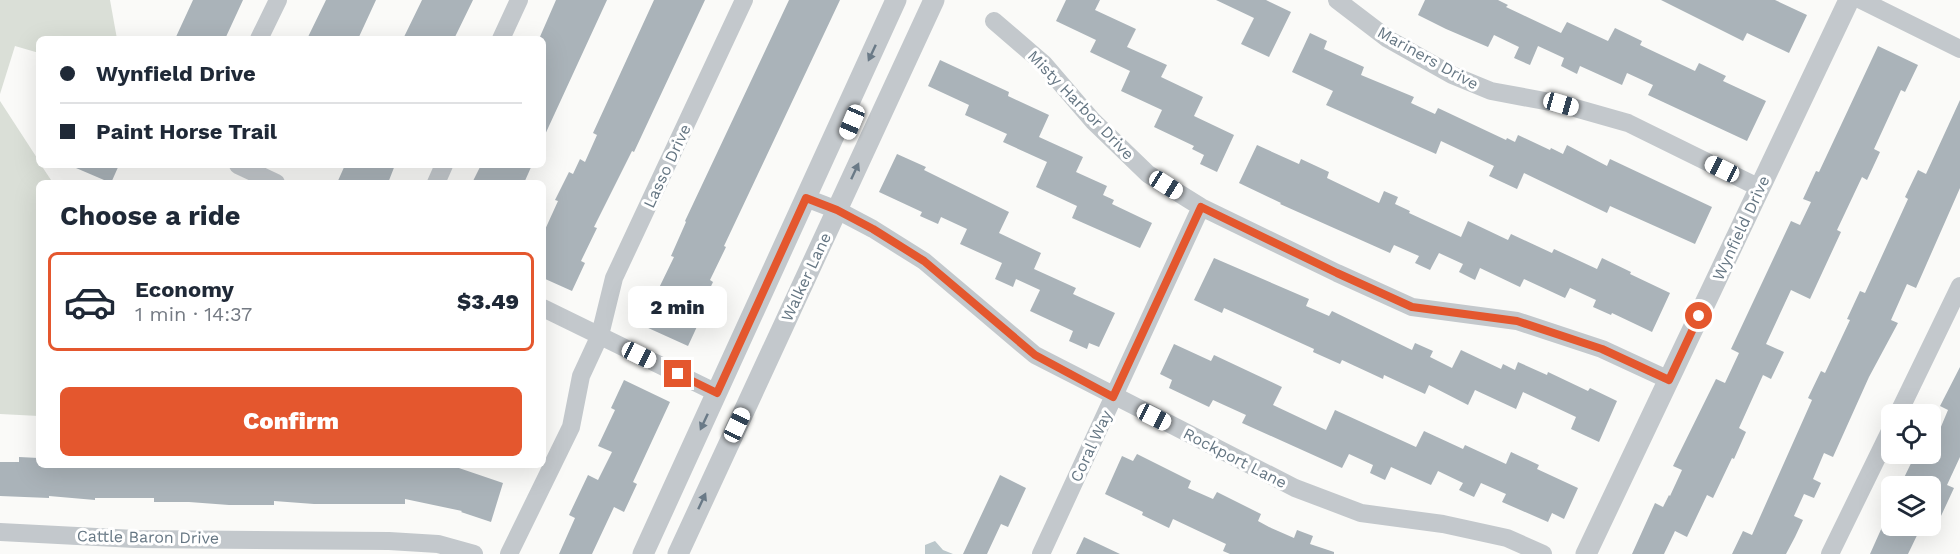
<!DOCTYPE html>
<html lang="en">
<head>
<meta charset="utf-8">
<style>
  :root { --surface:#fff; --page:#f2f2f3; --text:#1f2937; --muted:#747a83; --line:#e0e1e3; --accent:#e4572e }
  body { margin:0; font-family:"Work Sans",sans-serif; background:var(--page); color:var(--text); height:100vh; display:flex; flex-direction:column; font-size:22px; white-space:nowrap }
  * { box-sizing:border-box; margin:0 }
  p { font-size:20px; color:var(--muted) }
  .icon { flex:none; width:33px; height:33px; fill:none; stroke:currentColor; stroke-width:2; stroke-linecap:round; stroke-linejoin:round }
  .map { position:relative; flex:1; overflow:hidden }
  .side { position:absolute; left:36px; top:180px; width:510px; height:288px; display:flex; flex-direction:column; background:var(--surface); border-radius:9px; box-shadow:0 6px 24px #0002 }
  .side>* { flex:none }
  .top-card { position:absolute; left:36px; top:36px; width:510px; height:132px; border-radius:9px; box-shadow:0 6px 24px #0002; display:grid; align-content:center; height:132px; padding:0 24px; background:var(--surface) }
  .fabs { position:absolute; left:1881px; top:404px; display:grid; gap:12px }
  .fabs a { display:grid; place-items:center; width:60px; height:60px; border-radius:9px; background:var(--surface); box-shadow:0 6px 24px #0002; font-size:30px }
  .end { position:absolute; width:27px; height:27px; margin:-14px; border:8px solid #e4572e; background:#fff; box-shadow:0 0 0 3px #fff }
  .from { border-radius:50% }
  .bubble { position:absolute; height:42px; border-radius:9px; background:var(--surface); box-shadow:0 6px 24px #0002; font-size:20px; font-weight:800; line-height:42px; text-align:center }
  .car { position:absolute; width:18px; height:36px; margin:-18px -9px; border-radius:8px; box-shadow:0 0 4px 2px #0007; background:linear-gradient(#fff 24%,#345 0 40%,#fff 0 76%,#345 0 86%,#fff 0) }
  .top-card b { display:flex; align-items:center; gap:21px; height:57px; font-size:22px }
  .top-card b+b { border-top:2px solid var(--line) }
  .top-card i { width:15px; height:15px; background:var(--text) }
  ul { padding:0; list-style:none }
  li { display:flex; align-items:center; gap:18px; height:99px; margin:0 12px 9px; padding:0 12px; border:3px solid transparent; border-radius:9px }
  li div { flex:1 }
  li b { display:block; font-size:22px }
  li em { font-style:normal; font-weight:800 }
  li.current { border-color:var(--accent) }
  li>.icon { width:54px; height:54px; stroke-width:1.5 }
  h2 { padding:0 24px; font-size:27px; line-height:72px }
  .cta { display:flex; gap:12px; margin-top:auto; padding:12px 24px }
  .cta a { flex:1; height:69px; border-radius:9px; background:var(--accent); color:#fff; font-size:24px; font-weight:800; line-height:69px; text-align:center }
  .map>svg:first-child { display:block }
  .green { fill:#dadfd7 }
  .water { fill:#bbc7cb }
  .building { fill:#aab3b9 }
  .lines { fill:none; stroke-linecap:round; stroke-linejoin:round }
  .minor { stroke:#c3c8cc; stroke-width:18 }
  .tertiary { stroke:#c3c8cc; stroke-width:21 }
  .oneway { fill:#6a7a87 }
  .route { stroke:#e4572e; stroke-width:8 }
  .labels { text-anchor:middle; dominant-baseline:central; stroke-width:6; stroke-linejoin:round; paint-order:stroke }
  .street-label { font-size:16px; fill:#657683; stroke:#fff }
</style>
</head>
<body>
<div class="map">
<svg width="1960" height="554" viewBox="0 0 1960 554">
  <rect width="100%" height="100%" fill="#fafaf8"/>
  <path class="green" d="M0 0H110L117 39H39V53L15 46 0 94Z
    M0 101 39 161V165H41L53 183H39V416L0 414Z"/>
  <path class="water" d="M935 541 943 550 953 554H925V545Z"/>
  <path class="building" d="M193 0H243L225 39H175Z
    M326 0H376L358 39H307Z
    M422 0H473L454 39H403Z
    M556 0H607L543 139V39H539Z
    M654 0H705L634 152 632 151 594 227 597 228 581 261 585 263 572 291 543 278V234L558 201 555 200 569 172 573 174 580 159 585 162 597 135 593 133Z
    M789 0H840L724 246 726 247 710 280 713 282 697 316 701 318 688 346 646 327 662 292 658 290 674 257 671 256 686 222 685 221Z
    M1066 0H1100L1095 10 1136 29 1127 47 1167 65 1161 77 1203 97 1194 116 1234 135 1217 172 1200 164 1204 155 1192 149 1194 146 1154 127 1162 110 1121 91 1130 71 1090 52 1096 40 1056 21Z
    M1216 0H1266L1291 12 1269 57 1241 44 1254 18Z
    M1425 0H1498L1508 5 1506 7 1561 33 1567 22 1608 41 1615 28 1642 41 1640 45 1695 71 1699 63 1726 76 1723 81 1766 101 1747 141 1648 95 1653 85 1627 73 1622 85 1580 66 1577 74 1561 66 1564 58 1538 46 1530 65 1514 58 1519 47 1494 35 1488 47 1446 29 1418 15Z
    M1661 0H1775L1807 15 1789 53 1747 33 1743 41Z
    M1310 33 1327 41 1324 49 1364 67 1361 75 1414 97 1411 103 1435 114 1438 108 1506 140 1507 138 1515 142 1518 135 1550 150 1551 148 1563 154 1567 145 1607 166 1610 159 1712 207 1695 244 1610 206 1607 213 1524 173 1517 189 1489 176 1494 166 1441 141 1436 154 1326 105 1333 91 1292 72Z
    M1878 46 1918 65 1905 92 1901 90 1874 149 1880 152 1867 180 1862 177 1837 230 1841 232 1810 299 1791 290 1766 344 1784 352 1771 379 1763 375 1739 428 1746 432 1734 459 1732 458 1713 498 1707 495 1687 537 1675 531 1664 554H1632L1655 503 1663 507 1669 495 1670 496 1682 470 1673 466 1716 379 1725 383 1739 353 1731 349 1791 221 1800 225 1811 202 1803 199 1816 171 1819 172Z
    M940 60 1009 92 1008 96 1049 115 1039 137 1083 157 1076 172 1107 186 1103 195 1114 200 1112 204 1152 223 1140 248 1072 218 1077 206 1036 187 1047 162 1003 142 1007 134 965 115 969 105 928 86Z
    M1960 100V188L1916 288 1907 284 1891 320 1898 323 1869 377 1833 457 1824 453 1813 479 1821 483 1814 498 1804 494 1794 516 1803 520 1795 537 1786 554H1732L1743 531 1752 535 1812 400 1808 398 1821 371 1825 373 1850 320 1847 319 1860 291 1865 293 1908 199 1905 197 1918 170 1926 174Z
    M1257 145 1299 164 1301 159 1329 172 1327 178 1379 203 1384 191 1398 197 1395 204 1410 211 1409 213 1461 237 1468 221 1508 240 1511 234 1552 253 1554 249 1597 269 1602 258 1631 272 1630 274 1670 293 1652 332 1612 313 1611 315 1593 307 1596 300 1570 288 1565 298 1524 279 1520 287 1480 268 1475 280 1459 272 1463 264 1439 253 1430 270 1415 263 1419 256 1394 245 1390 253 1280 204 1281 203 1239 183Z
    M897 154 926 167 924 170 1009 212 999 233 1041 253 1034 269 1076 288 1073 294 1115 313 1099 347 1089 343 1087 349 1069 341 1073 331 1030 311 1040 290 1016 279 1013 287 995 279 1002 263 960 244 967 229 941 217 938 224 920 216 922 212 879 192Z
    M69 165H119L111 183Z
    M345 165H395L388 183H337Z
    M481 165H532L524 183H472Z
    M1214 258 1309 299 1306 306 1329 316 1332 311 1412 350 1415 343 1433 351 1430 357 1452 368 1461 350 1501 369 1503 364 1515 370 1518 362 1547 375 1548 372 1588 391 1590 388 1617 401 1599 442 1571 429 1576 417 1523 392 1516 409 1475 390 1468 405 1429 385 1425 394 1384 375 1383 379 1342 360 1340 364 1313 352 1314 349 1224 308 1222 313 1194 300Z
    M1174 344 1211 361 1214 355 1282 387 1273 405 1326 430 1335 410 1416 447 1424 431 1463 449 1465 445 1506 464 1511 452 1539 465 1537 469 1578 488 1564 519 1552 513 1548 522 1502 502 1506 494 1481 483 1474 497 1459 490 1463 483 1438 471 1431 485 1391 467 1385 480 1370 473 1373 465 1349 454 1342 468 1242 423 1246 415 1213 400 1209 407 1169 388 1172 380 1160 374Z
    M1960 367V457L1947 485 1954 488 1941 516 1930 511V486H1900L1916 453H1930L1948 410 1940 406Z
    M624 380 670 402 633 482 637 484 624 512 614 507 592 554H559L575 518 569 515 588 475 598 480 612 452 598 446 615 410 611 408Z
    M1137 454 1191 481 1188 488 1213 499 1217 492 1261 514 1258 521 1269 527 1294 538 1297 530 1313 536 1310 544 1334 552V554H1230L1223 551 1226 544 1173 519 1169 528 1142 515 1143 512 1105 494 1122 456 1133 461Z
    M19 457 39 458V465H317L316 467 375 468V465H450L503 483 491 522 461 512 462 511 405 499V504H314L274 501V505H229L189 502H154V498H95V500L49 496V498L0 496V462H19Z
    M1000 475 1026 488 1008 527 1001 524 987 554H963Z
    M1883 525H1922L1908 554H1870Z
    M1084 537 1120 554H1076Z"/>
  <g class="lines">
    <path class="minor" d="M1337 0 1388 39 1452 75 1491 91 1561 104 1628 123 1760 188
      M1861 0 1960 49
      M994 21 1044 64 1093 121 1148 174 1201 207 1337 273 1412 307 1517 321 1602 349 1669 380
      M259 39 278 0
      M501 39 519 0
      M238 165 276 183
      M436 183 444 165
      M806 198 837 210 873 229 924 261 1035 355 1295 488 1361 513 1443 524 1507 538 1543 554
      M543 308 717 393
      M1898 414 1960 286
      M0 532 135 539 389 541 438 544 474 554
      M509 554 571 427 581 376 600 335 614 278 744 0
      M1041 554 1201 207
      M1830 554 1892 427"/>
    <path class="tertiary" d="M643 554 896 0
      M678 554 934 0
      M1586 554 1849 0"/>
  </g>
  <defs><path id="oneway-solid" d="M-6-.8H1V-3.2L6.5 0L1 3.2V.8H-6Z" transform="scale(1.5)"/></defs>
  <g class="oneway">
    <use href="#oneway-solid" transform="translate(872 53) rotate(115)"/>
    <use href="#oneway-solid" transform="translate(855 171) rotate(-65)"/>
    <use href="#oneway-solid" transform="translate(704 422) rotate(115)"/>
    <use href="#oneway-solid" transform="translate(702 501) rotate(-65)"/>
  </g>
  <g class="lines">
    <path class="route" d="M678 374 717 393 806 198 837 210 873 229 924 261 1035 355 1113 397 1201 207 1337 273 1412 307 1517 321 1602 349 1669 380 1699 316"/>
  </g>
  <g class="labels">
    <g class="street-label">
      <text transform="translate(1428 58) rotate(29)">Mariners Drive</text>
      <text transform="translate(1081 105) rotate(46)">Misty Harbor Drive</text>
      <text transform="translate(667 166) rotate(-65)">Lasso Drive</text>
      <text transform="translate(1741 228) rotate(-65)">Wynfield Drive</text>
      <text transform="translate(806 277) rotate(-65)">Walker Lane</text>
      <text transform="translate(1091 446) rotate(-65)">Coral Way</text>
      <text transform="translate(1235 458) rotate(27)">Rockport Lane</text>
      <text transform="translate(148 537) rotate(1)">Cattle Baron Drive</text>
    </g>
  </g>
</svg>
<div class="fabs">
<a><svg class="icon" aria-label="locate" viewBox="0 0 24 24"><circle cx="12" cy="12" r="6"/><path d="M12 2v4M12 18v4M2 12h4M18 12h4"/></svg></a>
<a><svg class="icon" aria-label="layers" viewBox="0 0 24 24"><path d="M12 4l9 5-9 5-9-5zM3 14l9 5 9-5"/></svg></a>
</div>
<i class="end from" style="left:1699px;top:316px"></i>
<i class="end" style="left:678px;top:374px"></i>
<div class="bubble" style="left:628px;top:286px;width:99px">2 min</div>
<i class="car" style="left:1561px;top:104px;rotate:106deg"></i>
<i class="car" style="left:852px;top:122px;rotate:203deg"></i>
<i class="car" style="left:1722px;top:169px;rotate:296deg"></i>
<i class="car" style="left:1166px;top:185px;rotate:122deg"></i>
<i class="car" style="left:639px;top:355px;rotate:116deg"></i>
<i class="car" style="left:1154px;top:417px;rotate:117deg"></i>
<i class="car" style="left:737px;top:425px;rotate:25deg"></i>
<div class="top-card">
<b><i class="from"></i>Wynfield Drive</b>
<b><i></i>Paint Horse Trail</b>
</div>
<section class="side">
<h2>Choose a ride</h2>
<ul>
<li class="current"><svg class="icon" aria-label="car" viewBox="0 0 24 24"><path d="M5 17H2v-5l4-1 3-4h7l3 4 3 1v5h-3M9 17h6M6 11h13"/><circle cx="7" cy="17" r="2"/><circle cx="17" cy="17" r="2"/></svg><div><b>Economy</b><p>1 min · 14:37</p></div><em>$3.49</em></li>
</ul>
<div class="cta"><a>Confirm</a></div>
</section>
</div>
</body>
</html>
